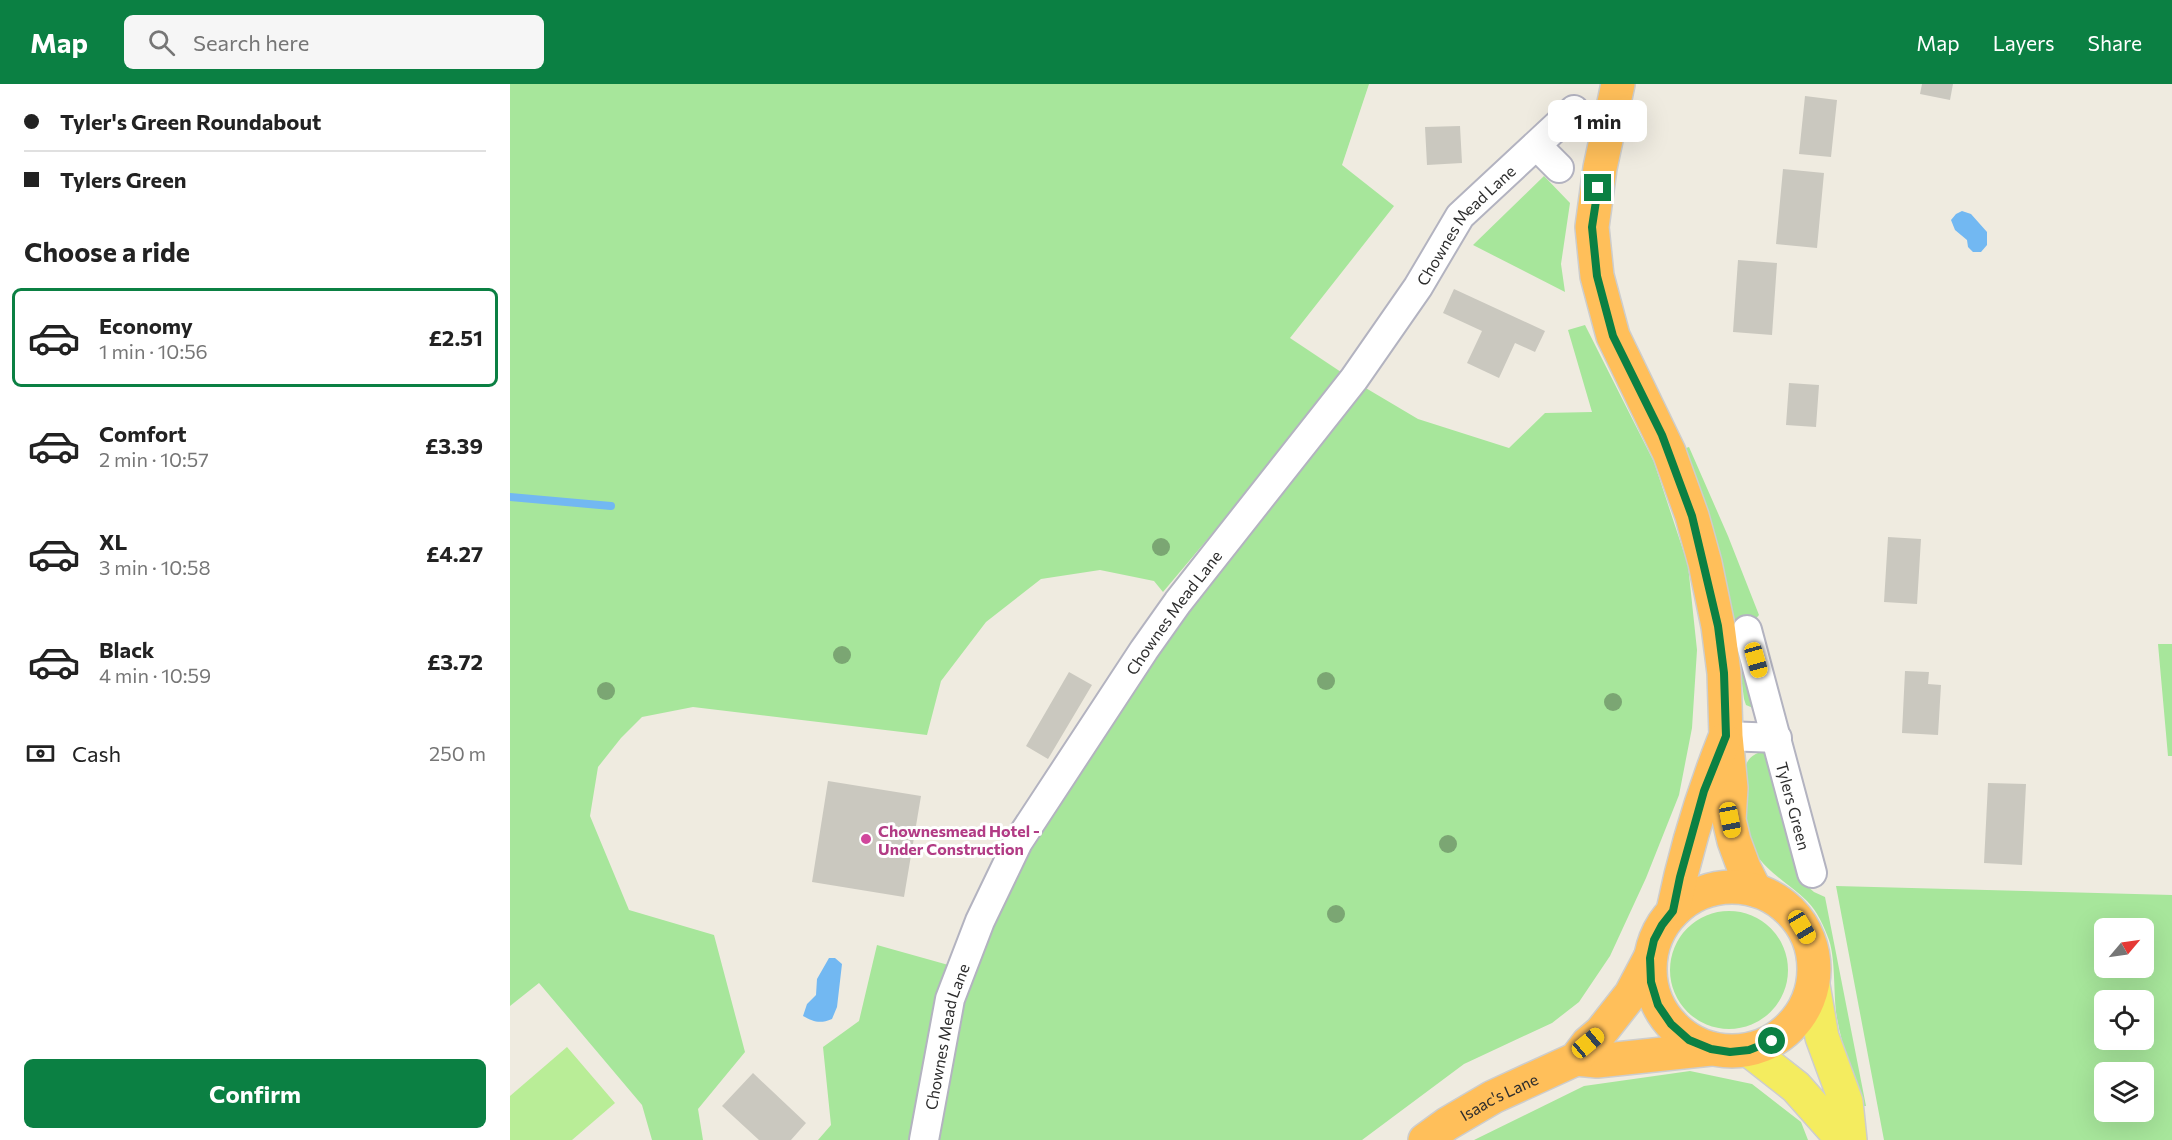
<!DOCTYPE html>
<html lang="en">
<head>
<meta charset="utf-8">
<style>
  :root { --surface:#fff; --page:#f6f6f6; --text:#222; --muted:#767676; --line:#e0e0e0; --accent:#0b8043 }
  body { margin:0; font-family:Commissioner,sans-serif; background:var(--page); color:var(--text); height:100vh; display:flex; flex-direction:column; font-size:22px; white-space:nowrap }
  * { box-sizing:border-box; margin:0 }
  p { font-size:20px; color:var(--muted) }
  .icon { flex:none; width:33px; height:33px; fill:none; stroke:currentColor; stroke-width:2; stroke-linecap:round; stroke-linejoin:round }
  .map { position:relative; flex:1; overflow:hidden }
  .side { display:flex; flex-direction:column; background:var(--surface); width:510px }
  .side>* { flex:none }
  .banner { display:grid; align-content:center; height:132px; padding:0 24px; background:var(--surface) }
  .needle { width:39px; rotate:61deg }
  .fabs { position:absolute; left:1584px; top:834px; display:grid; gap:12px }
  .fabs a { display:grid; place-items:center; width:60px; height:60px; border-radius:9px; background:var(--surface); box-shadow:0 6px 24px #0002; font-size:30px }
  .end { position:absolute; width:27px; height:27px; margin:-14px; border:8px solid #0b8043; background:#fff; box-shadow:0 0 0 3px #fff }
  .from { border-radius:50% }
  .bubble { position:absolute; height:42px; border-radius:9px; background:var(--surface); box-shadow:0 6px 24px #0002; font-size:20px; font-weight:700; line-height:42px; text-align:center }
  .car { position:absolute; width:18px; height:36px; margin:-18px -9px; border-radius:8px; box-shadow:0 0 4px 2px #0007; background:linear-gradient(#f5c518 24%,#345 0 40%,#f5c518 0 76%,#345 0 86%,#f5c518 0) }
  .banner b { display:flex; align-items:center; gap:21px; height:57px; font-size:22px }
  .banner b+b { border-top:2px solid var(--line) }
  .banner i { width:15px; height:15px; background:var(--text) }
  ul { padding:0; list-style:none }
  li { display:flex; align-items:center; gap:18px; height:99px; margin:0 12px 9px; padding:0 12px; border:3px solid transparent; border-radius:9px }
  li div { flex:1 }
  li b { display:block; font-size:22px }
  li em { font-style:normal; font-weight:700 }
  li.selected { border-color:var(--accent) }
  li>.icon { width:54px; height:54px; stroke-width:1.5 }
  h2 { padding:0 24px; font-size:27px; line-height:72px }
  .pay { display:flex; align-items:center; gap:15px; height:66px; padding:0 24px; font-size:22px }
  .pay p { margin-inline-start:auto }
  .cta { display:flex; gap:12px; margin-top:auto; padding:12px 24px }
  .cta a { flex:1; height:69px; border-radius:9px; background:var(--accent); color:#fff; font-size:24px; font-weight:700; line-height:69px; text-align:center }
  header { display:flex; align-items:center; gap:36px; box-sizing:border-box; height:84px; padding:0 30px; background:var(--accent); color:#fff }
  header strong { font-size:28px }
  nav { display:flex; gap:33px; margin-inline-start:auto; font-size:21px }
  .search { width:420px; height:54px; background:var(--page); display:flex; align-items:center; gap:15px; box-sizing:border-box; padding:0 21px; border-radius:9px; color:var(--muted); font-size:22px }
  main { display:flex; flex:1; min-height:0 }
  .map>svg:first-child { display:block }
  .green { fill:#a7e69b; fill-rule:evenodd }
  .pitch { fill:#b9ed97 }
  .water { fill:#72b8f2 }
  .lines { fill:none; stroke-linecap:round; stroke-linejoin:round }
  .stream { stroke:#72b8f2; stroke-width:8 }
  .building { fill:#cac8bf }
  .minor-casing { stroke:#b3b3c0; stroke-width:32 }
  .major-casing { stroke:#cdcdcd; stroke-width:36 }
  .highway-casing { stroke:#cdcdcd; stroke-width:36 }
  .minor { stroke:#fff; stroke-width:28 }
  .major { stroke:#f4ec5f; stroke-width:33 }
  .highway { stroke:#ffbf5a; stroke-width:33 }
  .tree { fill:#7ba673 }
  .route { stroke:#0b8043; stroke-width:8 }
  .hotel-dot { fill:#d1479c; stroke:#fff; stroke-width:2 }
  .labels { text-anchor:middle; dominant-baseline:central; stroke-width:6; stroke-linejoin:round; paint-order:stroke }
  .street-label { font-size:16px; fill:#2d2d2d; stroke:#fff }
  .hotel-label { font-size:16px; font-weight:bold; fill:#b23c85; stroke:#fff; text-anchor:start }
</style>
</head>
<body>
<header>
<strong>Map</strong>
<div class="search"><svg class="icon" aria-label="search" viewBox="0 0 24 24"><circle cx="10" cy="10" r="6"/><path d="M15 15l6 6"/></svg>Search here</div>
<nav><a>Map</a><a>Layers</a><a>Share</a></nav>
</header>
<main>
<section class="side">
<div class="banner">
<b><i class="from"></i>Tyler's Green Roundabout</b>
<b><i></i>Tylers Green</b>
</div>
<h2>Choose a ride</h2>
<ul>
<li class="selected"><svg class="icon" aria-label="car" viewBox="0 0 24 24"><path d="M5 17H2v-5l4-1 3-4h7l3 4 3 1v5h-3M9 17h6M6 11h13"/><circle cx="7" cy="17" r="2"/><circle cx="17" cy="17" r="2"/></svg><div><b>Economy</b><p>1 min · 10:56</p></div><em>£2.51</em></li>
<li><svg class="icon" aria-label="car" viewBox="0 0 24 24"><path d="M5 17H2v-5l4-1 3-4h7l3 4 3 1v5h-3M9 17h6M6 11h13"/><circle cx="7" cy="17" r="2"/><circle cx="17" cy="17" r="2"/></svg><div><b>Comfort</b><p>2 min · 10:57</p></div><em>£3.39</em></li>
<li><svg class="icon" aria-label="car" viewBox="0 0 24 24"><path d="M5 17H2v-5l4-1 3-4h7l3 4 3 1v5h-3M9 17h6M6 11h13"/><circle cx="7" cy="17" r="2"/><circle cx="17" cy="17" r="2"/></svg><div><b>XL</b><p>3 min · 10:58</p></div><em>£4.27</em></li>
<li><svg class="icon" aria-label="car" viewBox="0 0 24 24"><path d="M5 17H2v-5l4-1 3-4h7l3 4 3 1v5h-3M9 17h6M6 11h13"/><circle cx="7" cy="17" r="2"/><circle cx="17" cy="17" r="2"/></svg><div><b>Black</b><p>4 min · 10:59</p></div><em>£3.72</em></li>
</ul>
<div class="pay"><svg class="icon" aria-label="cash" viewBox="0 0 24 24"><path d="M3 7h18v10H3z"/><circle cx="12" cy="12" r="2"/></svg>Cash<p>250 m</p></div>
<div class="cta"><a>Confirm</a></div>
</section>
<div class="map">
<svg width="1662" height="1056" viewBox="0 0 1662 1056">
  <rect width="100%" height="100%" fill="#efebe0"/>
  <path class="green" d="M0 0H859L832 81 884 122 780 254 831 288 765 375 653 508 644 497 590 486 531 495 476 538 431 597 417 651 183 623 132 633 111 654 88 683 80 732 119 826 204 851 235 968 188 1025 193 1056H142L132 1021 29 899 0 922Z
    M1034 92 1060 119 1051 180 1055 208 963 161Z
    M1075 241 1144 378 1178 481 1187 566 1182 644 1169 711 1136 794 1100 872 1069 918 1042 939 954 980 852 1056H308L321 1041 313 963 349 937 367 861 442 882 644 574 679 526 854 303 908 335 999 364 1035 329 1082 328 1058 246Z
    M1179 363 1218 452 1249 531 1242 539 1243 624 1236 621 1234 615C1224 528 1204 446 1176 364Z
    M1648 560H1662V672H1658Z
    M1248 669H1257L1297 802 1304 808 1315 813 1356 1022H1353C1344 993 1332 964 1327 934 1323 911 1326 877 1319 856 1314 842 1307 827 1297 817 1281 801 1258 789 1246 770 1232 749 1234 723 1234 699 1235 685 1234 675 1248 669Z
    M1326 802 1662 811V1056H1374ZM1594 844H1634V884H1594ZM1594 916H1634V956H1594ZM1594 988H1634V1028H1594Z
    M1160 886a59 59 0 1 1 118 0a59 59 0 1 1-118 0Z
    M1180 987 1242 1000 1291 1038 1298 1056H964L1074 1002Z"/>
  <path class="pitch" d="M57 963 105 1019 62 1056H0V1012Z"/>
  <path class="water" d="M1452 127 1461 130 1477 148V161L1471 168H1463L1458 163 1457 156 1445 146 1441 136 1446 130Z
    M319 874H325L332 880 327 923 322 935C310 940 304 938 293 932L297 920 306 911 307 895Z"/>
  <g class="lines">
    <path class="stream" d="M0 413 101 422"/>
  </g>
  <path class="building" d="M1412 0H1443L1440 16 1410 10Z
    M1295 12 1327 16 1321 73 1289 70Z
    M950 42 952 79 917 81 915 43Z
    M1273 85 1314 89 1307 164 1266 160Z
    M1228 176 1267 179 1262 251 1223 248Z
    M944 205 1035 247 1025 268 1005 259 989 294 957 279 972 247 933 229Z
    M1279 299 1309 301 1306 343 1276 341Z
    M1378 453 1411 455 1407 520 1374 518Z
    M1395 587 1419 588 1418 600 1431 601 1428 651 1392 649Z
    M559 588 582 601 538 675 516 662Z
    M318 697 411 712 394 813 302 798Z
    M1478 699 1516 700 1512 781 1474 779Z
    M243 989 296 1039 281 1056H249L212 1022Z"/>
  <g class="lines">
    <g class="minor-casing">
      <g id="minor">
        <path d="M1027 62 1049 84"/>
        <path id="s1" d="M1237 546 1302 789"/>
        <path d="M1216 652 1267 654"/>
        <path id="s2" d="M414 1056 440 915 470 837 508 758 634 566 668 518 844 295 908 203 950 132 1064 26"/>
      </g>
    </g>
    <g class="major-casing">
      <path id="major" d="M1303 901 1312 953 1336 1018 1340 1056
        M1239 966 1286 1003 1333 1056"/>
    </g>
    <g class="highway-casing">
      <g id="highway">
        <path d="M1108 0 1090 84 1082 143 1087 192 1103 252 1159 368 1182 432 1195 479 1208 542 1214 589 1216 652 1221 704 1219 736 1224 757 1234 784 1245 806"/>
        <circle cx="1222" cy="885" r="82"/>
        <path d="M1163 827C1175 768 1192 712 1214 656"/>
        <path d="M1066 975 1087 977 1201 965"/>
        <path id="s3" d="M915 1056 937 1040 983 1013 1066 975 1078 959 1091 948 1121 910 1140 874"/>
      </g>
    </g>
    <use href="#minor" class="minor"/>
    <use href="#major" class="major"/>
    <use href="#highway" class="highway"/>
  </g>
  <g class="tree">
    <circle cx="651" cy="463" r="9"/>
    <circle cx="332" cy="571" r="9"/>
    <circle cx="816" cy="597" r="9"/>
    <circle cx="96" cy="607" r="9"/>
    <circle cx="1103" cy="618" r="9"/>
    <circle cx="938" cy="760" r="9"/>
    <circle cx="826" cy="830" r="9"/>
  </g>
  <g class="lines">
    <path class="route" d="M1088 104 1082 143 1087 192 1103 252 1152 351 1182 432 1208 542 1214 589 1216 652 1194 707 1170 793 1163 827 1152 841 1144 856 1140 874 1141 898 1148 921 1161 940 1179 956 1201 965 1220 968 1239 966 1262 957"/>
  </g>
  <circle class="hotel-dot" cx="356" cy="755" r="6"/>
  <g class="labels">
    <g class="street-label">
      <text stroke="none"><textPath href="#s2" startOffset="1078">Chownes Mead Lane</textPath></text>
      <text stroke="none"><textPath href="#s2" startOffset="592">Chownes Mead Lane</textPath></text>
      <text stroke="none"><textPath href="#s1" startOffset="182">Tylers Green</textPath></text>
      <text stroke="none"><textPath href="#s2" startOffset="106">Chownes Mead Lane</textPath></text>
      <text stroke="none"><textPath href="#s3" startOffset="86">Isaac's Lane</textPath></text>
    </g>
    <g class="hotel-label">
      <text x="368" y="746">Chownesmead Hotel -<tspan x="368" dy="18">Under Construction</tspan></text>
    </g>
  </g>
</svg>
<div class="fabs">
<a><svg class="needle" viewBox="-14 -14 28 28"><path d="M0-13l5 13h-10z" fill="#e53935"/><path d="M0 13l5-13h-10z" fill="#767676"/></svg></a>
<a><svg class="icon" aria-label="locate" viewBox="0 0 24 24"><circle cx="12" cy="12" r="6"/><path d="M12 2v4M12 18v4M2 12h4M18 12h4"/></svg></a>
<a><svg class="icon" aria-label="layers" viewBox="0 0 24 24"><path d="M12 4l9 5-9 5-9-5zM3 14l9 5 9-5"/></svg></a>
</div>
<i class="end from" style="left:1262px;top:957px"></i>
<i class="end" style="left:1088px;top:104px"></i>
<div class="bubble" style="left:1038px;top:16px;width:99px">1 min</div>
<i class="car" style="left:1246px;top:576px;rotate:164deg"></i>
<i class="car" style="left:1220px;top:736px;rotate:169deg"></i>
<i class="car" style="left:1292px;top:843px;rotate:149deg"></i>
<i class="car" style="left:1078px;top:959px;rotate:50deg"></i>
</div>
</main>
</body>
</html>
